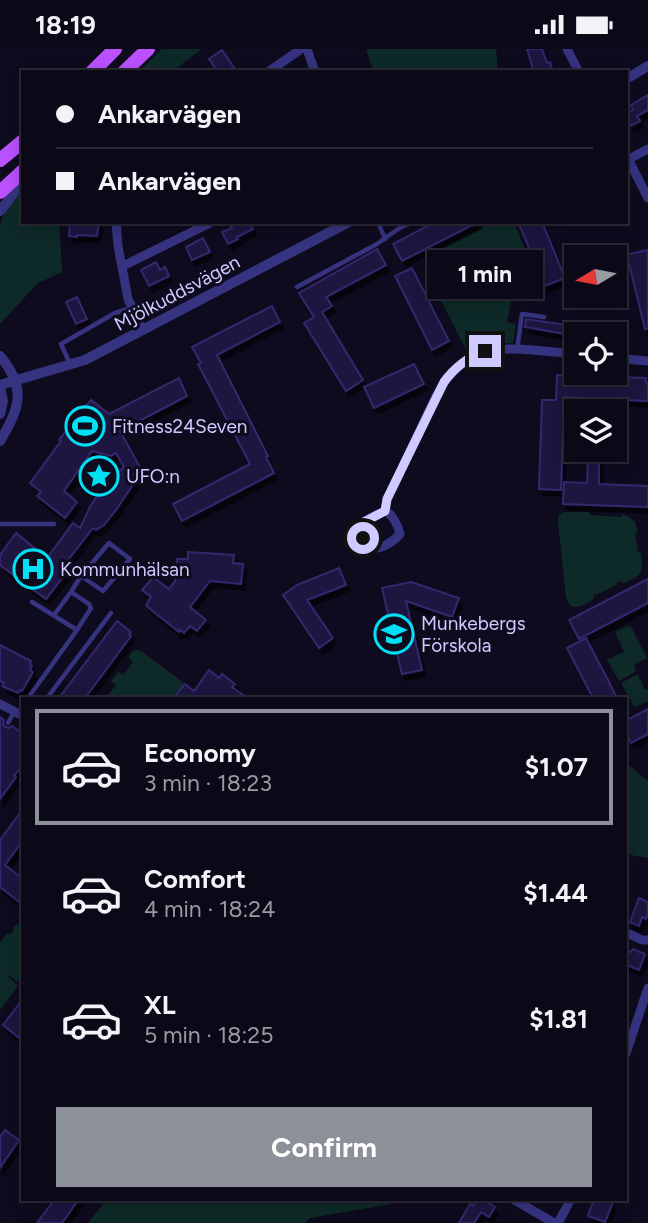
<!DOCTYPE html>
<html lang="en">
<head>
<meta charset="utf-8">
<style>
  :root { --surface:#0b0817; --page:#191624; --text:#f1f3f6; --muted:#9a9aa1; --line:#2b2936; --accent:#8c9099 }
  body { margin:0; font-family:Figtree,sans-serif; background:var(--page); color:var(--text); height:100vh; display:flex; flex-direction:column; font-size:26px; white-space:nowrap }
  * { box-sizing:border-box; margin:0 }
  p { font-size:23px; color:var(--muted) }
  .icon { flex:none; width:38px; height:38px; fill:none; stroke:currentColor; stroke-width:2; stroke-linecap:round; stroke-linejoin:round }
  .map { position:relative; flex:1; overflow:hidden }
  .details { position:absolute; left:21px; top:648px; width:606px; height:504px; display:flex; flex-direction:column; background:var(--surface); border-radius:0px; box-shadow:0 4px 18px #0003,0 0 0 2px var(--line) }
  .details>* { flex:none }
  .guide { position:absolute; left:21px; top:21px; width:607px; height:154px; border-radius:0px; box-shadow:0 4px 18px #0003,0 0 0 2px var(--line); display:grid; align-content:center; height:154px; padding:0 35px; background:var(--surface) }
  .needle { width:46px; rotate:260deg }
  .controls { position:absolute; left:564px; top:196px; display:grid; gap:14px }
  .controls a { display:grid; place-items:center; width:63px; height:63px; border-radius:0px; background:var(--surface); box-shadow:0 4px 18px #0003,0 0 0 2px var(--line); font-size:35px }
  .end { position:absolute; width:32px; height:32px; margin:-16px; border:9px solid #cfcaff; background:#111; box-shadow:0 0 0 4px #111 }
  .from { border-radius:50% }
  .bubble { position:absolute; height:49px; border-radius:0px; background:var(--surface); box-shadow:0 4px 18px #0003,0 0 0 2px var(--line); font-size:23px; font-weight:700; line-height:49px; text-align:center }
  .guide b { display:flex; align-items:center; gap:24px; height:66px; font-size:26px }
  .guide b+b { border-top:2px solid var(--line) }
  .guide i { width:18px; height:18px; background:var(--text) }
  ul { padding:12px 0 0; list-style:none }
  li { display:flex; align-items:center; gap:21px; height:116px; margin:0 14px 10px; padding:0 21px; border:4px solid transparent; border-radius:0px }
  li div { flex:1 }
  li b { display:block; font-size:26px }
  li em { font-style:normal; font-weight:700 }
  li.selected { border-color:var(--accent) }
  li>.icon { width:63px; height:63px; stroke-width:1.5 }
  .button { display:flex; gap:14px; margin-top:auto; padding:14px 35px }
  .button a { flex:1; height:80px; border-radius:0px; background:var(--accent); color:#fff; font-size:28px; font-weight:700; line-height:80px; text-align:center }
  .status { display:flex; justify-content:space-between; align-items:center; height:49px; padding:0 35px; background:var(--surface); direction:ltr }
  .status svg { height:19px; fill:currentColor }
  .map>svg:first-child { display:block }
  .green { fill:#0e2a28 }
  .building { fill:#1f1741; stroke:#35286e; stroke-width:2; filter:url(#shadow) }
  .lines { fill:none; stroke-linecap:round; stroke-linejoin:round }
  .service { stroke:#363481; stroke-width:4.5 }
  .minor { stroke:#363481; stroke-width:9 }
  .tertiary { stroke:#363481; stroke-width:10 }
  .primary { stroke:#bb51ff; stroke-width:14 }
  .route { stroke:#cfcaff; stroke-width:9 }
  .labels { text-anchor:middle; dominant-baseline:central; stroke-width:6; stroke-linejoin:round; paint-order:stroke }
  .street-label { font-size:19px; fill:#cfcaff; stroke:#0f0b1f }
  .poi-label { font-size:19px; fill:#cfcaff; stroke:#0f0b1f; text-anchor:start }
</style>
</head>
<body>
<div class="status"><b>18:19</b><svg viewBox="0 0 49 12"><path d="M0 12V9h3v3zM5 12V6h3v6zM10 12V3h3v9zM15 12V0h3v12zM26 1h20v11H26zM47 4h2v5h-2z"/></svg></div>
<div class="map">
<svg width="648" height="1174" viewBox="0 0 648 1174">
  <defs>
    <filter id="shadow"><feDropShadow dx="3.5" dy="6" stdDeviation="0" flood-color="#0009"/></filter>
  </defs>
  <rect width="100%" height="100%" fill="#0f0b1f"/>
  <path class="green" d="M162 0H202L171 23H138Z
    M366 0H496L498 23H374Z
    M23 138V173H59L62 223 38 234 0 275V175L6 160Z
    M493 173H514L538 232C543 255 526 250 512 248L507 273 516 275 513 294 484 295 467 303 425 220 429 205Z
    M564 463H589L590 466 621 468V465L626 466 635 473 638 483 635 484 638 503 641 504C643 526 643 525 623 535L621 532 616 534 617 536 598 545H596L593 547 594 550C583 556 571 566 566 548L558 473V467Z
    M630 576 647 609 634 616 636 622 619 632 607 611 624 603 615 583Z
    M136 601 141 602 185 635 174 649H99L102 647 106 649 116 636 111 632 118 623 123 626 133 613 128 608 132 603Z
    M636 626H638L645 641 648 640V652L634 658 621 634Z
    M625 713 648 732V809L625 805Z
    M20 874H23V926L17 933 9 926 8 927 18 937 0 961V894L7 884 10 886 14 880 13 878Z
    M107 1150H389L391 1155 310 1169 305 1174H88Z"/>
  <path class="building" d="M527 0H542L547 14 550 13 553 23H534Z
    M222 1 237 23H218L209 10Z
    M648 46V61L637 67 640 72 631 77 628 72 626 73V65L633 61 631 56Z
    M79 173H99L97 187 77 186V188L69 187 70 174 78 175Z
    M229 173H249L253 180 237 188 238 190 228 195 222 183 232 179Z
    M435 173H478L402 212 393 195Z
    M518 173H542L565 229 545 237Z
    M203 189 210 203 192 211 186 198Z
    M619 195 624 206 648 201V280H645L629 215 614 222V208H592Z
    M377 200 386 216 326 248 332 257 322 263 363 331 346 342 304 274 314 268 299 244Z
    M156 213 160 221 165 218 169 227 149 237 141 221Z
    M412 219 449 292 432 301 395 227Z
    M77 248 87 270 76 275 66 253Z
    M272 257 280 273 217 306 268 407 266 408 274 424 182 472 173 455 250 415 198 315 201 314 192 298Z
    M526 270 573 277 571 286 525 278Z
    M414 315 424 335 374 359 364 338Z
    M557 326 646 329V333L648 334V352L564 348 561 441 539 440 542 351H556Z
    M179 329 187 347 120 382 142 422 116 461 104 476 96 481 93 479 61 520 66 524 46 550 0 516V506L16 484 47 509 73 474 80 479 91 456 100 443 110 430 124 418 116 404 111 407 92 402 64 442 77 453 65 469 37 447 41 443 30 434 61 392 59 391 91 351 109 365Z
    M588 411H599V435L648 437V458L563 455 564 433 587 434Z
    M188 503 234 506 233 514 243 515 241 535 210 532 190 558 206 571 197 582 190 577 184 584 180 581 179 583 150 560 146 556 151 548 142 541 153 528 169 540 175 532 177 510H188Z
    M339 519 346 536 307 551 333 589 319 599 283 546 297 536Z
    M648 530V554L579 590 569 571Z
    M411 533 459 549 452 568 406 552 422 621 402 625 382 539Z
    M117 572 131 583 129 585 131 587 85 649H59Z
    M586 589 609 633 617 649H593L567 599Z
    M0 596 31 612 30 615 32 617 30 622 33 623 22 642 20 641 18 644 2 637 4 634 0 632Z
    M209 621 219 629 222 625 235 635 232 638 247 649H174L185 635 194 642Z
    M648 660V685L631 694 625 682V672Z
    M0 668 4 671 3 675 5 678 9 679 12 677 23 685V718L14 726 16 728 0 750Z
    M23 760V791L5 816 23 830V856L0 838V791Z
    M639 849 648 853V864L646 870 642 868 639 877 630 873Z
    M625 900 631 903 633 900 645 905 639 921 625 915Z
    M23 950V981L18 988 3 976Z
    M5 1081 19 1091 0 1119V1088Z
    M55 1150H79L62 1174H37Z
    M477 1150H481L495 1158 489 1168 481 1163 474 1174H459L470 1155 473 1157Z
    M594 1150H611L610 1152 613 1153 605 1173 588 1167Z"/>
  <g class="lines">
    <path class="service" d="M378 173 385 190
      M297 238 377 195 398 180 412 173
      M517 301 522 265 544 268
      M70 315 61 295 115 264 131 259
      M0 475H54
      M71 543 81 527 109 494 130 510 103 542 81 527
      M54 566 71 543 89 555 91 559 77 581
      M28 649 77 581 32 553
      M47 649 111 564
      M8 674 14 663"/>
    <path class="minor" d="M307 0 315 23
      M567 0 579 23
      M268 23 301 0
      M626 106 648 149
      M629 110 648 100
      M116 173 118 197 128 250 143 281
      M123 217 212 173
      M614 309 648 312
      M385 462C393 465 398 477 400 485 394 492 379 503 369 498 361 494 357 480 364 473 370 468 378 465 385 462L387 451 436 347C470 284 516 301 576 305
      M0 655 23 667
      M625 883 642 891H648
      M625 1007 648 939
      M513 1150 554 1174
      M558 1174 571 1150"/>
    <path class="tertiary" d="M626 30 648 17
      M0 162 23 132
      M0 307C27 339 20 360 0 392
      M0 336 85 311 349 173
      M0 338 3 352 0 365"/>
    <path class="primary" d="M92 23 115 0
      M124 23 148 0
      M0 111 23 92
      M0 143 23 122"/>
  </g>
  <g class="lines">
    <path class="route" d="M363 489 360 482 364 473 385 462 387 450 444 333C455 318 468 308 485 302"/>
  </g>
  <defs>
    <g id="stadium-ring" transform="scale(2.0125)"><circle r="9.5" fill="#0f0b1f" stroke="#00e0f5" stroke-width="1.5"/><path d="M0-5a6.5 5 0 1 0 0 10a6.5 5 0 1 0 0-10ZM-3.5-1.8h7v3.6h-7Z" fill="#00e0f5"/></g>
    <g id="sight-ring" transform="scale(2.0125)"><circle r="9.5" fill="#0f0b1f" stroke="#00e0f5" stroke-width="1.5"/><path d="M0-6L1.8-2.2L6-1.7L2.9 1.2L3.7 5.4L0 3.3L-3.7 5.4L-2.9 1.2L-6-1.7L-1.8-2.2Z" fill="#00e0f5"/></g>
    <g id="hospital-ring" transform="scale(2.0125)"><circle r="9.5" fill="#0f0b1f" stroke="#00e0f5" stroke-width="1.5"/><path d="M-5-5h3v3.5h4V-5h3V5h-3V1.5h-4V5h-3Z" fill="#00e0f5"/></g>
    <g id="school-ring" transform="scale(2.0125)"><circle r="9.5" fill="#0f0b1f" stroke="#00e0f5" stroke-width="1.5"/><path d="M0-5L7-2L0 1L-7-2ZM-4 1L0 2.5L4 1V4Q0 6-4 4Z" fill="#00e0f5"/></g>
  </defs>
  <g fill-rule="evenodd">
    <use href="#stadium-ring" x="85" y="377"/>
    <use href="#sight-ring" x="99" y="427"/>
    <use href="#hospital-ring" x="33" y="520"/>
    <use href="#school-ring" x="394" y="585"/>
  </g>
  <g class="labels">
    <g class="street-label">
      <text transform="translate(177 244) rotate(-28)">Mjölkuddsvägen</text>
    </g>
    <g class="poi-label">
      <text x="112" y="377">Fitness24Seven</text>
      <text x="126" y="427">UFO:n</text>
      <text x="60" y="520">Kommunhälsan</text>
      <text x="421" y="574">Munkebergs<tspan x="421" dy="22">Förskola</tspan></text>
    </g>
  </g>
</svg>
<div class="controls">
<a><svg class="needle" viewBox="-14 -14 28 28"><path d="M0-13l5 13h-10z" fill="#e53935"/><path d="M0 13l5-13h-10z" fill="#9a9aa1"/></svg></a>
<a><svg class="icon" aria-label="locate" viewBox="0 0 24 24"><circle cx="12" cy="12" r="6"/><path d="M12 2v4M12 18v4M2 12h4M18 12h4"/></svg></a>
<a><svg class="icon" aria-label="layers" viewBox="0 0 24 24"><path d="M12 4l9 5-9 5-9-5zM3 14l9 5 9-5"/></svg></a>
</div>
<i class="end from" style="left:363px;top:489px"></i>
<i class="end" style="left:485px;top:302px"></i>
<div class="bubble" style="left:427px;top:201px;width:116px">1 min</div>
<div class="guide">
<b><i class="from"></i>Ankarvägen</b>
<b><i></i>Ankarvägen</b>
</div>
<section class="details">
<ul>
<li class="selected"><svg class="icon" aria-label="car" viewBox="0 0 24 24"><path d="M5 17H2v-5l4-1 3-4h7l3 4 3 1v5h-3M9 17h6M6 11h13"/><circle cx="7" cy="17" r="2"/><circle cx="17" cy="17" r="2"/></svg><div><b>Economy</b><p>3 min · 18:23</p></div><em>$1.07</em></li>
<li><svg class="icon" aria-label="car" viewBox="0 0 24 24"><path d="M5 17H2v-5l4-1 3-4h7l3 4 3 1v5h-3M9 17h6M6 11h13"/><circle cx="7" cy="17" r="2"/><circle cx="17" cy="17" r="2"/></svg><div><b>Comfort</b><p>4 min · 18:24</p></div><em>$1.44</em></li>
<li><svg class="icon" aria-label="car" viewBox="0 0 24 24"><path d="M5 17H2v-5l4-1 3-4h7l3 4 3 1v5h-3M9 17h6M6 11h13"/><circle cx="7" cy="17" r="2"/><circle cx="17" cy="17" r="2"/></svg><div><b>XL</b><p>5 min · 18:25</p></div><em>$1.81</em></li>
</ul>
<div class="button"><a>Confirm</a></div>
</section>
</div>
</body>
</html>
